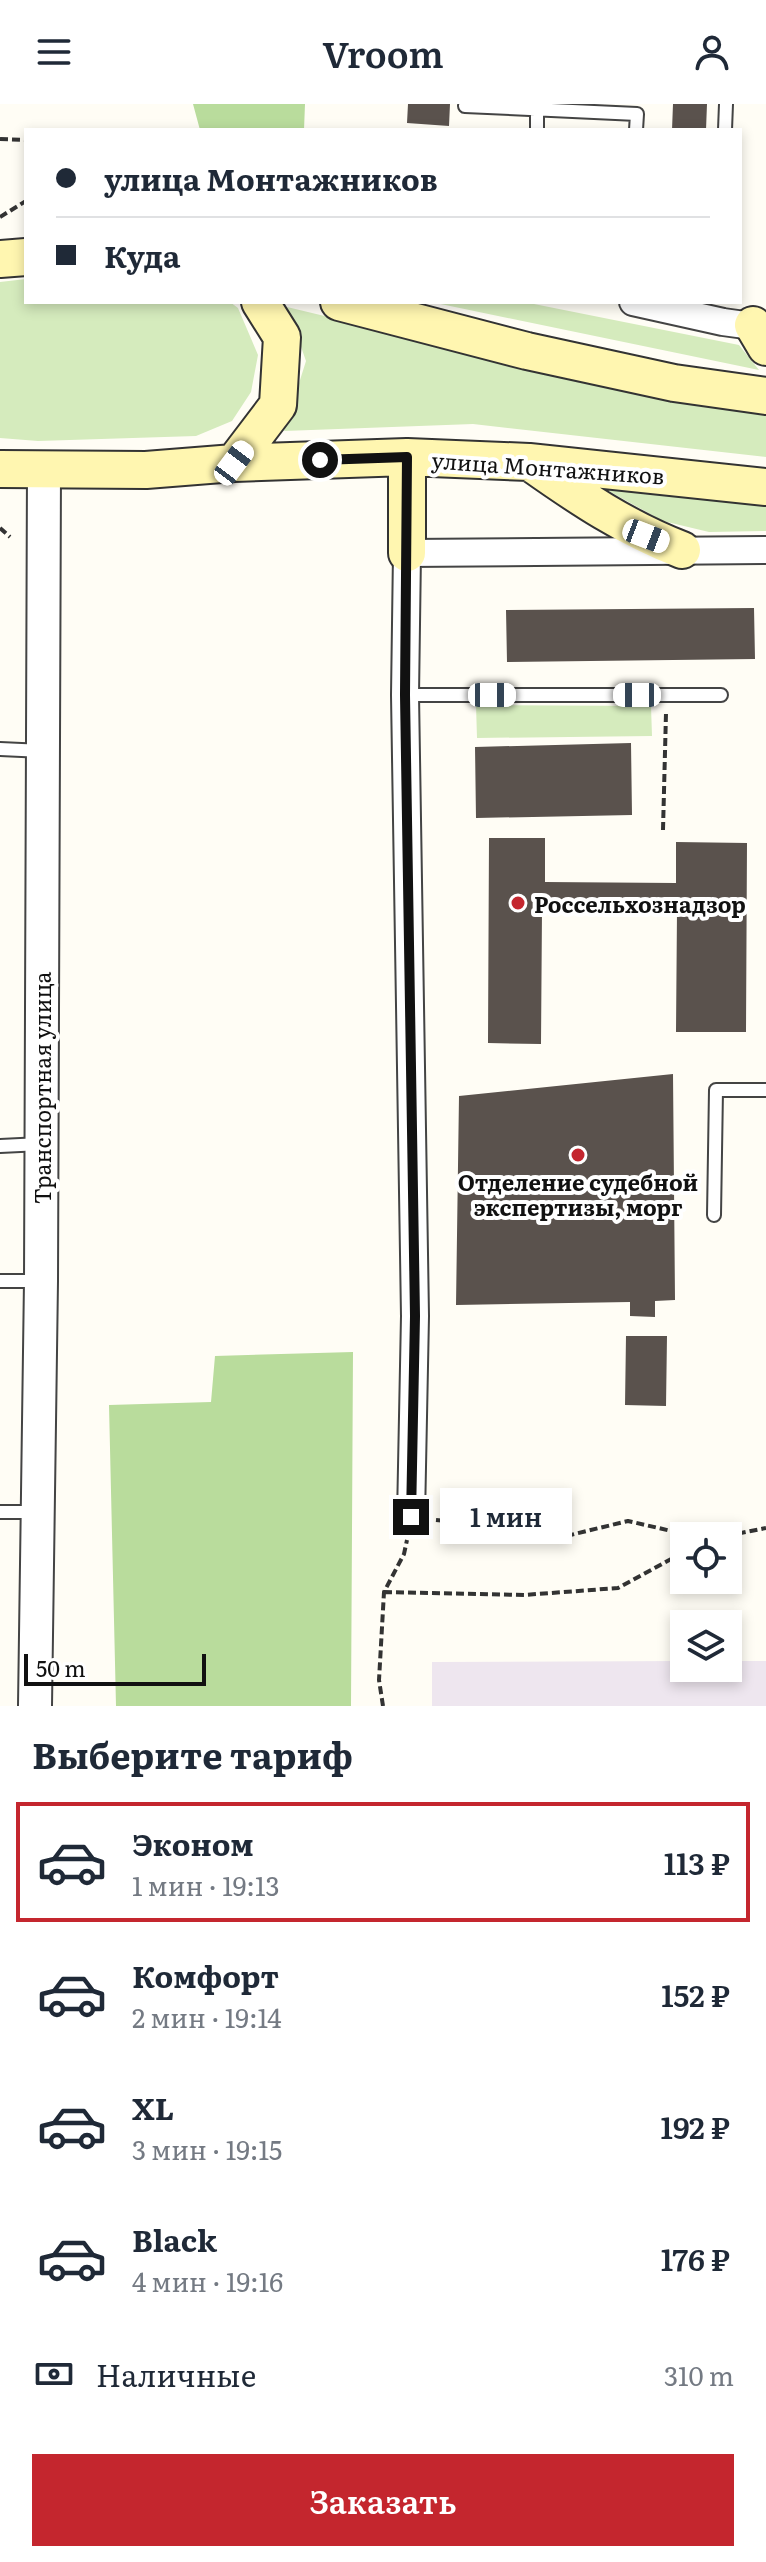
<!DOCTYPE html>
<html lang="ru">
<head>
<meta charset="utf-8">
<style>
  :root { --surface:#fff; --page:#f2f2f3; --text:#1f2937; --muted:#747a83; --line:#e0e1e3; --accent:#c4262e }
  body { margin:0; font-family:Literata,serif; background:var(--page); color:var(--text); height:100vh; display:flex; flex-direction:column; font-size:30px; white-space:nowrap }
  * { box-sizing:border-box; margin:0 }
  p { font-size:26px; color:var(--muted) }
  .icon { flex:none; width:44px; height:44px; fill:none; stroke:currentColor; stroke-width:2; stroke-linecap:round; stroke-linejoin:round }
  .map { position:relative; height:1602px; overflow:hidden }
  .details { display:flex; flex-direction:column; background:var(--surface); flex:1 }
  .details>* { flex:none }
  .guide { position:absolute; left:24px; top:24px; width:718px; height:176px; border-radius:0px; box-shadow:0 4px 12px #0003; display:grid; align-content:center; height:176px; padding:0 32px; background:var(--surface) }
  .tools { position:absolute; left:670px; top:1418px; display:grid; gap:16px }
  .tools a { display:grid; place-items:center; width:72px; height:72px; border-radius:0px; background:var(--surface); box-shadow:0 4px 12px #0003; font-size:40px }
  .scale { position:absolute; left:24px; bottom:20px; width:182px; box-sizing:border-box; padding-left:8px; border:4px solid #111; border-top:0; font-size:22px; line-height:28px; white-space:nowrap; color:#111; -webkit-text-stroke:6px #fff; paint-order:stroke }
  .end { position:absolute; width:36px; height:36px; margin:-18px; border:10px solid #111; background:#fff; box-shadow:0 0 0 4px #fff }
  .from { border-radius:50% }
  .bubble { position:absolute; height:56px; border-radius:0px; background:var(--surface); box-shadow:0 4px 12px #0003; font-size:26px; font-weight:600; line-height:56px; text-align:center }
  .car { position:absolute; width:24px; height:48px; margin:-24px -12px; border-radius:10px; box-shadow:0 0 6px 2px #0007; background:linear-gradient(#fff 24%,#345 0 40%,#fff 0 76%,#345 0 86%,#fff 0) }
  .guide b { display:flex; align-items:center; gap:28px; height:76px; font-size:30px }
  .guide b+b { border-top:2px solid var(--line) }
  .guide i { width:20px; height:20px; background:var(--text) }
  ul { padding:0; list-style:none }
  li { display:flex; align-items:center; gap:24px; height:120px; margin:0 16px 12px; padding:0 16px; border:4px solid transparent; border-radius:0px }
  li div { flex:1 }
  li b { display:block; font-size:30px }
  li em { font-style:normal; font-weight:600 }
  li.active { border-color:var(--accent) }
  li>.icon { width:72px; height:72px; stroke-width:1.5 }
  h2 { padding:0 32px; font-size:36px; line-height:96px }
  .pay { display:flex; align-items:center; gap:20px; height:88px; padding:0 32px; font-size:30px }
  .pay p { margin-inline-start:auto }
  .cta { display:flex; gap:16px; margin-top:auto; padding:16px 32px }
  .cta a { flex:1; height:92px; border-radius:0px; background:var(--accent); color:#fff; font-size:32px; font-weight:600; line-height:92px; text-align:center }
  header { display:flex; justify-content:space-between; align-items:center; height:104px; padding:0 32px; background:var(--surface); font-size:36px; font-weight:600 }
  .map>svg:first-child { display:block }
  .industrial { fill:#eee6ef }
  .green { fill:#d5ebbd }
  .forest { fill:#b9dc9c }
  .building { fill:#5a524d }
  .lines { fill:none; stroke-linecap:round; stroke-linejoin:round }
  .service-casing { stroke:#444; stroke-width:16 }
  .minor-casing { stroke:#444; stroke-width:30 }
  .tertiary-casing { stroke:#444; stroke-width:36 }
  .secondary-casing { stroke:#333; stroke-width:40 }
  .path { stroke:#333; stroke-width:4; stroke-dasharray:8 4; stroke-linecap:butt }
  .service { stroke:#fff; stroke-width:12 }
  .minor { stroke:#fff; stroke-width:26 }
  .tertiary { stroke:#fff; stroke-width:32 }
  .secondary { stroke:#fff6b0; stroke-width:36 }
  .route { stroke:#111; stroke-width:10 }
  .poi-dot { fill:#c4262e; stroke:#fff; stroke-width:3 }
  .labels { text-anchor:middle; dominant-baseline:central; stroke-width:8; stroke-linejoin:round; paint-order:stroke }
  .street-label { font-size:22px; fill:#111; stroke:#fff }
  .poi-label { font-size:22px; font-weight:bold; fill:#111; stroke:#fff; text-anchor:start }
</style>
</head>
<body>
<header><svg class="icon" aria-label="menu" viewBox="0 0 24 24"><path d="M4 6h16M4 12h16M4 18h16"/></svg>Vroom<svg class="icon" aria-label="person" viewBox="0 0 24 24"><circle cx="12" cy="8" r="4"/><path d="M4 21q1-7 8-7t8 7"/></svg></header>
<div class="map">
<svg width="766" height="1602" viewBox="0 0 766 1602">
  <rect width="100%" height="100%" fill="#fffdf5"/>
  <path class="industrial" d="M684 1557V1564H728V1557H766V1602H432V1558Z"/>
  <path class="green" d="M26 175V198H230L238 204 258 251 251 288 232 317 196 332 38 337 0 334V178Z
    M431 198H524L739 241 759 266Z
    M287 203 625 284 766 308V353L473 320 284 327 306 257Z
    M594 379 766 402V427L709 428 663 417Z
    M476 601 651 602 652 632 477 634Z"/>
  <path class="forest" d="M193 0H305L304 26H200Z
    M353 1248 351 1602H116L109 1301 211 1298 215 1252Z"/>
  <path class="building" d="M408 0H450L449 22 407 19Z
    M673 0H707L706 26H672Z
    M754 504 755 555 507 558 506 506Z
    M631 639 632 711 476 714 475 643Z
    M489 734H545V778L676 779V738L747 739 746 928H676L677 807 542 806 541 940 488 939Z
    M673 970 675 1196 655 1197V1213L630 1212V1198L456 1201 459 992Z
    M626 1232H667L666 1302 625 1301Z"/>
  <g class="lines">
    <g class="service-casing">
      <path id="service" d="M465 2 637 10 636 26
        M537 26V1
        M725 26 726 0
        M405 591H721
        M0 645 43 647
        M0 1042 41 1040
        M714 1111 716 986H766
        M0 1177H41
        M0 1408H35"/>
    </g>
    <g class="minor-casing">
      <path id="minor" d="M633 198 723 218 766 224
        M411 1413 415 1212 405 591 407 449 766 446"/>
    </g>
    <g class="tertiary-casing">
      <path id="tertiary" d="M35 1602 41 1177 44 366"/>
    </g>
    <g class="secondary-casing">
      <path id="secondary" d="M0 155 26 153
        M339 198 527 247 674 279 766 292
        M753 221 766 243
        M407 353V449
        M234 359 278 301 282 233 260 198
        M531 359C579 393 627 425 682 446
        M0 365 146 366 234 359 407 353 529 358 766 383"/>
    </g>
    <path class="path" d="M0 35 26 36
      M0 113 26 97
      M0 424 10 433
      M663 726 666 609
      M436 1416 487 1421 558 1434 628 1417 693 1432
      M726 1432 766 1424
      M384 1488 524 1491 618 1484 684 1448
      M383 1602 379 1576 384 1488 404 1450 407 1436"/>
    <use href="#service" class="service"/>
    <use href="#minor" class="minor"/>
    <use href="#tertiary" class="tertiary"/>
    <use href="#secondary" class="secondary"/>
  </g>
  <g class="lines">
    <path class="route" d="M320 356 407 353 405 591 415 1212 411 1413"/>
  </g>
  <g class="poi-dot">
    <circle cx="518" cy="799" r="8"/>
    <circle cx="578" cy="1051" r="8"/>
  </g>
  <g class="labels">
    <g class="street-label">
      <text transform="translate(548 363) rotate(4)">улица Монтажников</text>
      <text transform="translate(41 984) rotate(-90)">Транспортная улица</text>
    </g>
    <g class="poi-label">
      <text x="534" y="799">Россельхознадзор</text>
      <text x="578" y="1077" text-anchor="middle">Отделение судебной<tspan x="578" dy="25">экспертизы, морг</tspan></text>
    </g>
  </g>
</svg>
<div class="tools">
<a><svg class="icon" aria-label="locate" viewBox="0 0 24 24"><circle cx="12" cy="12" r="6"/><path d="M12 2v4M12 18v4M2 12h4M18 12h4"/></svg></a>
<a><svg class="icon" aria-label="layers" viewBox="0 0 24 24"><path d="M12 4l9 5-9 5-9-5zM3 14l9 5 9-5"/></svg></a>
</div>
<div class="scale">50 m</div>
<i class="end from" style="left:320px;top:356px"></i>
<i class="end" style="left:411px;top:1413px"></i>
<div class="bubble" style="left:440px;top:1384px;width:132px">1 мин</div>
<i class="car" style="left:234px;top:359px;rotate:37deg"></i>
<i class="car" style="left:646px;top:432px;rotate:111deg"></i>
<i class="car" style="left:492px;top:591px;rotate:90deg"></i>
<i class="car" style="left:637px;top:591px;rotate:270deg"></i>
<div class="guide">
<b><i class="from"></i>улица Монтажников</b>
<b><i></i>Куда</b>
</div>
</div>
<section class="details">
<h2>Выберите тариф</h2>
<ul>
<li class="active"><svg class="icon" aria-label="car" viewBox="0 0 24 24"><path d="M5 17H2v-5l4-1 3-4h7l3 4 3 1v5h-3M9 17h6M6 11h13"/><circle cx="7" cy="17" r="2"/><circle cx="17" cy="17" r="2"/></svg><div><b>Эконом</b><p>1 мин · 19:13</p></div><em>113 ₽</em></li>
<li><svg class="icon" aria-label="car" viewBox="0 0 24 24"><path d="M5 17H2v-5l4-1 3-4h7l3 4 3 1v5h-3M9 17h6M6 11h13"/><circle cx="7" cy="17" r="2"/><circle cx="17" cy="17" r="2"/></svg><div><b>Комфорт</b><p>2 мин · 19:14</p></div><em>152 ₽</em></li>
<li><svg class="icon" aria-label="car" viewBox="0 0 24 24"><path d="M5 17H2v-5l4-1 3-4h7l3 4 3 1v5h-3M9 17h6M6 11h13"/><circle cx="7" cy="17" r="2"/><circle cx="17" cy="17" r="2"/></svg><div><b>XL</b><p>3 мин · 19:15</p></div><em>192 ₽</em></li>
<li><svg class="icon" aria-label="car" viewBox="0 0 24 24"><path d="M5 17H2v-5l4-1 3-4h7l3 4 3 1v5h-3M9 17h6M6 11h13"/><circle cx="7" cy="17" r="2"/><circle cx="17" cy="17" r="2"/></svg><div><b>Black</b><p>4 мин · 19:16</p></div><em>176 ₽</em></li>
</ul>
<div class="pay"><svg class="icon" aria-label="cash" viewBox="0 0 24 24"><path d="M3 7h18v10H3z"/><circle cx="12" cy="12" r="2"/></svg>Наличные<p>310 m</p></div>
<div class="cta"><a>Заказать</a></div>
</section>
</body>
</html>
